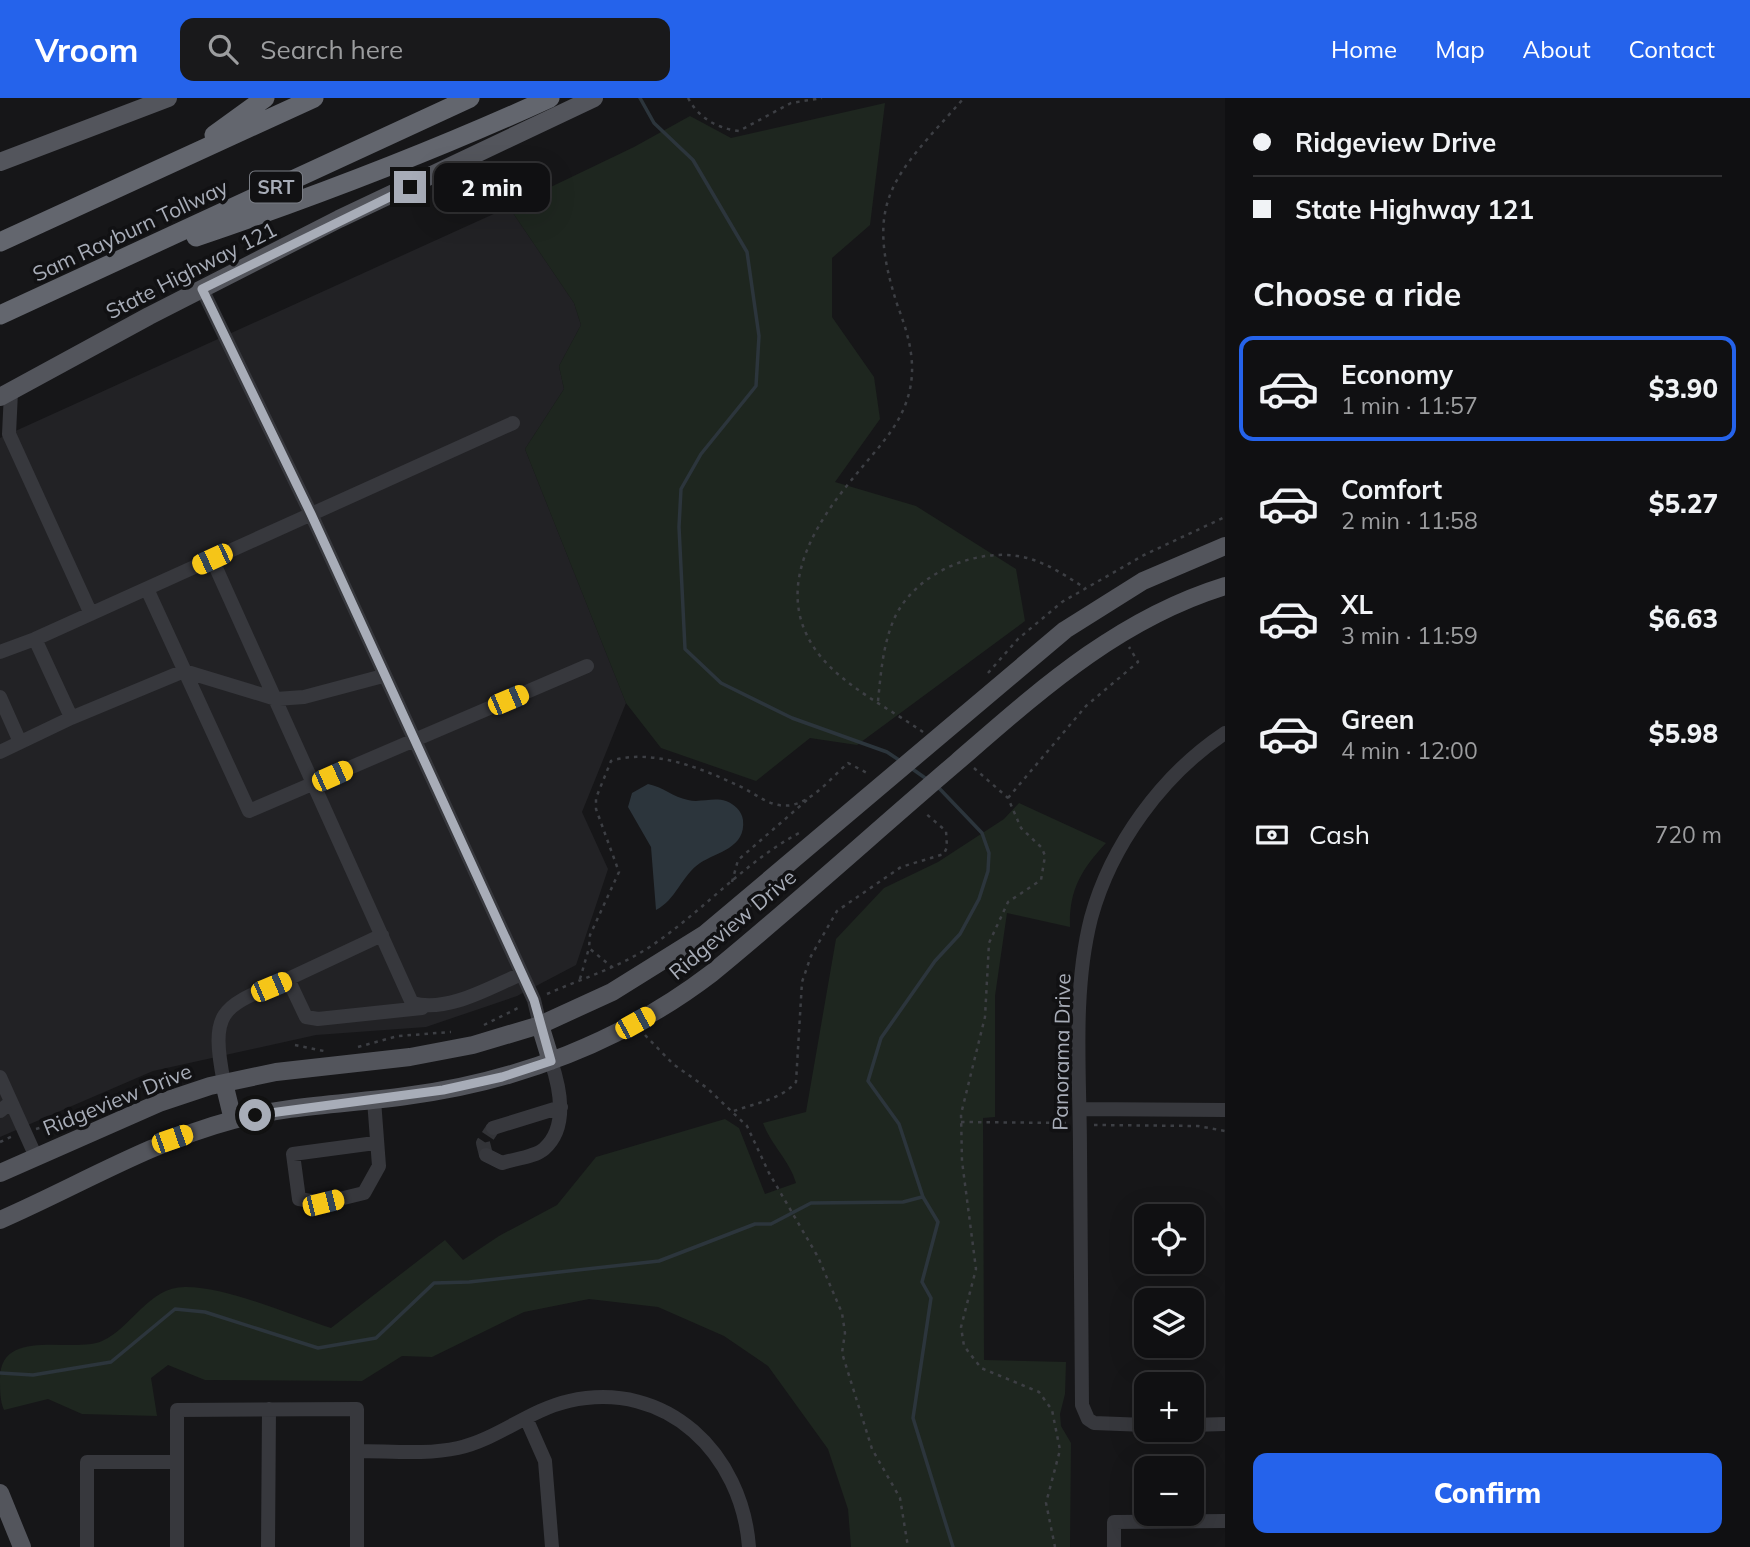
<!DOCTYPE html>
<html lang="en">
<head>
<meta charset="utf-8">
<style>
  :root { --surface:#101012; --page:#19191b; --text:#f1f3f6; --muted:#9c9d9f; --line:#303032; --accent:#2563eb }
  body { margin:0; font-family:Mulish,sans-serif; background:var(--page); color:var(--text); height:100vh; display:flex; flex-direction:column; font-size:26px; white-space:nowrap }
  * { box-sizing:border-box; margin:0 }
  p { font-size:23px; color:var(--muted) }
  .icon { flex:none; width:38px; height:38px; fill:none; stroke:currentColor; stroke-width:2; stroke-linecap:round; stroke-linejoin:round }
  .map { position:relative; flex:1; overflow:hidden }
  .details { display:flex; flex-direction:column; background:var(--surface); width:525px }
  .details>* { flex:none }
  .hud { display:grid; align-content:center; height:154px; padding:0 28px; background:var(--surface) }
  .buttons { position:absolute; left:1134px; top:1106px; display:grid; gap:14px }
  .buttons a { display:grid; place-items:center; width:70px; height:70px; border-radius:14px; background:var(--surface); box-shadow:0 7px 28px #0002,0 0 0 2px var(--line); font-size:35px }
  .end { position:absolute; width:32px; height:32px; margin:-16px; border:9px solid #a8adb8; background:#111; box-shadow:0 0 0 4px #111 }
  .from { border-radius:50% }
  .bubble { position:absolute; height:49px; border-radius:14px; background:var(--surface); box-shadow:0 7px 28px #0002,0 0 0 2px var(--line); font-size:23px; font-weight:800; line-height:49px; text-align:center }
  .car { position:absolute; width:21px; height:42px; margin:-21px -10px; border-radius:9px; box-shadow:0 0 5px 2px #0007; background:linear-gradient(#f5c518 24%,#345 0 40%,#f5c518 0 76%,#345 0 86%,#f5c518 0) }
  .hud b { display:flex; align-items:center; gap:24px; height:66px; font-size:26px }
  .hud b+b { border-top:2px solid var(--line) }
  .hud i { width:18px; height:18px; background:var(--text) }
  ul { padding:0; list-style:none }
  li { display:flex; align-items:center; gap:21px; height:105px; margin:0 14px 10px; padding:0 14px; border:4px solid transparent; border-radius:14px }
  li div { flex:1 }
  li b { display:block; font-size:26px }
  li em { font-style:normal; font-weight:800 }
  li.current { border-color:var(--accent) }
  li>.icon { width:63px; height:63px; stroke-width:1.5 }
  h2 { padding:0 28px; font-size:32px; line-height:84px }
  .pay { display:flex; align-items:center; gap:18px; height:77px; padding:0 28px; font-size:26px }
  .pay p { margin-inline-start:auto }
  .action { display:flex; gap:14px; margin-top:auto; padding:14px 28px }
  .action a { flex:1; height:80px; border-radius:14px; background:var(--accent); color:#fff; font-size:28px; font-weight:800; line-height:80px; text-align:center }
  header { display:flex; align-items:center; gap:42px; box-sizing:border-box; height:98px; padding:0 35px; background:var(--accent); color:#fff }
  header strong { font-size:33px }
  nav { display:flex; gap:38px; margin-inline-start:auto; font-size:24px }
  .search { width:490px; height:63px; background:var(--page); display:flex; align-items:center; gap:18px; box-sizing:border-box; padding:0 24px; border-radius:14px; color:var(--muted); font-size:26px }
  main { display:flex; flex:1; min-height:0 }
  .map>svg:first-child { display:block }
  .built { fill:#222225 }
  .green { fill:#1e261f }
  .water { fill:#2c353c }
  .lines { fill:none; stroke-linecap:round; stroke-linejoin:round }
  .stream { stroke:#2c353c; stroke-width:3.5 }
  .minor-tunnel { stroke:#333438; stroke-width:14; stroke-dasharray:14 7; stroke-linecap:butt }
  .path { stroke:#3d3f44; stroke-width:2.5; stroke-dasharray:3.5 5; stroke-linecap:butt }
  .minor { stroke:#37383d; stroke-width:14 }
  .major { stroke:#53555c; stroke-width:18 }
  .highway { stroke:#63666e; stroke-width:19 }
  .route { stroke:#a8adb8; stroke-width:9 }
  .labels { text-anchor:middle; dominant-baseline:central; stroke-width:7; stroke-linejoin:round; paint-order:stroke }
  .shield { fill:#111113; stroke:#7b7e86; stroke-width:2 }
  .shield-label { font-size:19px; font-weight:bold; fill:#a8adb8 }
  .street-label { font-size:21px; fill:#a8adb8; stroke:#111113 }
</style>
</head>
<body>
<header>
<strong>Vroom</strong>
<div class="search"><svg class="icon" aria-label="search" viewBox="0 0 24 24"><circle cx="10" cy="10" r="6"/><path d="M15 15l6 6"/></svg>Search here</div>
<nav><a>Home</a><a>Map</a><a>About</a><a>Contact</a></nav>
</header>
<main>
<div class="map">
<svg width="1225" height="1449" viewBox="0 0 1225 1449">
  <rect width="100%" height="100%" fill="#161618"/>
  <path class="built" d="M509 109 574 205 581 227 559 268 564 291 525 351 626 605 582 714 608 771 576 867 517 898 426 929 316 937 153 973 0 1039V340Z"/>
  <path class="green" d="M885 5 870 127 832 160V219L874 279 880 321 835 384 916 408 1016 471 1025 523 857 647 810 640 756 683 661 650 626 605 525 351 564 291 559 268 581 227 574 205 509 109 634 49 690 18 731 40Z
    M1019 705 1106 745C1081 772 1069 792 1070 829L1007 815 995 898V1019L983 1020 984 1262 1066 1264 1065 1296 1060 1316 1061 1328 1071 1345 1070 1449H851L848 1411 828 1351 768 1268 724 1238 658 1209 589 1201 524 1214 432 1259 402 1258 362 1283 205 1282 168 1267 151 1280 157 1318 82 1316 48 1301 4 1312C0 1303 0 1292 0 1281 0 1228 73 1256 102 1243 133 1229 149 1188 186 1189 228 1189 290 1217 331 1230L445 1142 463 1162 499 1138 557 1107 596 1059 725 1021 739 1030 765 1096 796 1085C790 1063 771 1047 763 1025L806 1014 836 841 884 790 938 764 1004 721Z"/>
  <path class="water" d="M648 686C663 689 673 699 688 702 700 705 713 699 726 703 734 706 742 713 743 722 746 750 717 754 700 765 682 777 676 802 656 812L651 749 628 709 632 695Z"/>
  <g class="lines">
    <path class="stream" d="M640 0 654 25 693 62 747 154 759 238 756 288 701 356 681 391 679 429 685 551 721 585 792 620 887 654 902 664
      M911 670 928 682
      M937 688 982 735 989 755 988 773 979 801 960 836 935 863 881 940 868 983 899 1026 923 1099 938 1124 922 1184 931 1200 913 1320 953 1449
      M0 1275 33 1277 111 1264 175 1211 205 1214 318 1250 376 1240 434 1185 469 1184 659 1163 755 1126H771L811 1105 903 1104 922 1099"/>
    <path class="minor-tunnel" d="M486 1057 483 1045 493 1030"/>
    <path class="path" d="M688 0C699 20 716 30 739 33L791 5 822 0
      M988 575 1018 541 1062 504 1144 457 1225 419
      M878 603C881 574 883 545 895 519 916 475 976 449 1023 459 1046 464 1066 478 1085 490
      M923 634C890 611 847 590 821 559 770 497 812 429 854 379 877 350 902 328 910 291 916 263 908 235 898 209 862 100 895 78 964 0
      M974 670 1008 700 1021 730 1042 750 1045 758 1041 782 1008 804 989 845 985 919 961 1016 962 1063 976 1171 961 1229 964 1248 981 1270 1039 1294 1052 1312 1060 1352 1046 1405 1055 1449
      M1008 700 1086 608 1138 564 1129 549
      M732 784 738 762 807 702
      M613 870 589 850 590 837 619 774 596 711V700L611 663C651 650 701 670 737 687 756 695 770 711 792 707 814 702 831 680 848 665L869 676
      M580 881 589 850
      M547 896C583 880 621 869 654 846 704 812 745 764 799 735
      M484 927 522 908
      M645 937 673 966 707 990 747 1028 769 1075 818 1159 842 1215 845 1235 842 1255 872 1351 900 1400 908 1449
      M295 947 324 953
      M358 949 398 938 451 934
      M734 1013C755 1005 781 1002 796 984L802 884 811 858 837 813 901 769 944 756 947 749 946 733 924 714
      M961 1024 1066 1025
      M1094 1027 1198 1028 1225 1033
      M36 1031 66 1022 162 979
      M0 1044 13 1038"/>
    <path class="minor" d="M202 191 311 416 534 902 540 927
      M11 294 9 336 91 516
      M212 461 412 905C447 915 489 890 521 876
      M147 491 249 713 587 568
      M35 541 71 619
      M0 554 35 541 513 325
      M0 599 20 644
      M0 654 71 620 184 573 276 601 304 599 383 578
      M382 837 288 881 306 919 318 921 422 910
      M0 979 36 1059
      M224 985C209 909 223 909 288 881
      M374 1002 379 1068 364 1095 323 1105 299 1101 293 1056 375 1045
      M1080 1011 1225 1012
      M0 1013 11 1004
      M493 1030 561 1009
      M486 1057 502 1065C514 1061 535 1059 544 1051 569 1029 560 990 551 963
      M526 1320 545 1363 552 1449
      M1146 1327 1094 1325 1088 1321 1082 1307C1081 1223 1081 1138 1080 1053 1080 977 1072 895 1091 820 1111 747 1162 677 1225 635
      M1192 1327 1225 1326
      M357 1353C390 1353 426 1357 458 1350 498 1341 529 1312 569 1303 667 1281 742 1356 749 1449
      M87 1449V1364H177
      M177 1449V1312L357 1311V1449
      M268 1449 269 1311
      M1114 1449V1424L1225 1423"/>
    <path class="major" d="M0 64 168 0
      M0 299 149 218 339 121 594 0
      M540 927 551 963
      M224 985 233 1022
      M0 1075 159 1005 210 988 276 974 410 959 473 947 540 927 612 894 705 836 1065 532 1143 483 1225 448
      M0 1122C78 1088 150 1044 233 1022 290 1007 348 1006 406 998 517 984 623 943 712 875 795 807 875 734 957 664 1040 592 1118 521 1225 488
      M0 1395 22 1449"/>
    <path class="highway" d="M214 37 265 0
      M196 139C316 98 434 53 550 0
      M0 144 314 0
      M0 217 470 0"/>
  </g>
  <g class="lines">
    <path class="route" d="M255 1017 443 992 502 979 551 963 534 902 311 416 202 191 410 89"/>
  </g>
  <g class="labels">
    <rect class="shield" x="250" y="73.5" width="52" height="31" rx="5"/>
    <g class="shield-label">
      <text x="276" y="89">SRT</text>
    </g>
    <g class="street-label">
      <text transform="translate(130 132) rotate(-25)">Sam Rayburn Tollway</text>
      <text transform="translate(191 172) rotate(-27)">State Highway 121</text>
      <text transform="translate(732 826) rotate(-40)">Ridgeview Drive</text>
      <text transform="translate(1061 954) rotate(-89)">Panorama Drive</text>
      <text transform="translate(117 1001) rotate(-22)">Ridgeview Drive</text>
    </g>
  </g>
</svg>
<div class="buttons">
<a><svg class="icon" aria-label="locate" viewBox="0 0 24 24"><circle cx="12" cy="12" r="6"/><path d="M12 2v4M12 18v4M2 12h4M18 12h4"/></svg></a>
<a><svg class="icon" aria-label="layers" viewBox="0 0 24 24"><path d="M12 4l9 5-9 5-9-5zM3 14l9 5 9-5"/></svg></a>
<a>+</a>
<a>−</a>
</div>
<i class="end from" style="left:255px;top:1017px"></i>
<i class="end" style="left:410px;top:89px"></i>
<div class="bubble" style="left:434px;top:65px;width:116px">2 min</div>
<i class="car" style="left:212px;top:461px;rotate:245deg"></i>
<i class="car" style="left:508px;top:602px;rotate:67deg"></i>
<i class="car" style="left:332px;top:678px;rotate:66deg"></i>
<i class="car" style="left:271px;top:889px;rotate:67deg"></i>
<i class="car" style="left:635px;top:925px;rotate:61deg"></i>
<i class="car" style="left:172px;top:1041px;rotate:71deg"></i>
<i class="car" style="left:323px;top:1105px;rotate:76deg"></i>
</div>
<section class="details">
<div class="hud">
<b><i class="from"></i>Ridgeview Drive</b>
<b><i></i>State Highway 121</b>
</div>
<h2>Choose a ride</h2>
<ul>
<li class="current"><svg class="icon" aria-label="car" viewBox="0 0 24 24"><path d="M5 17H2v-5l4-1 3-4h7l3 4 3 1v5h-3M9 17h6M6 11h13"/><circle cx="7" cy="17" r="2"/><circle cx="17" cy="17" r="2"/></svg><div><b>Economy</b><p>1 min · 11:57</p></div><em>$3.90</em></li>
<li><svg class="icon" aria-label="car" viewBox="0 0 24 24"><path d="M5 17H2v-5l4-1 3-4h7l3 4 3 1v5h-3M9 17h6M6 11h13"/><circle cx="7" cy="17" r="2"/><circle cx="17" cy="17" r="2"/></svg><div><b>Comfort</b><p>2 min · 11:58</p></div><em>$5.27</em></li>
<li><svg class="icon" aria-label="car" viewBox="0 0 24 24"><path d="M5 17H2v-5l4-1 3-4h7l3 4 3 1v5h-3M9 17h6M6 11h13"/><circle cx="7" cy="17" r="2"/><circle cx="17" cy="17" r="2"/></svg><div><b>XL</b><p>3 min · 11:59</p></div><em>$6.63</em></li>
<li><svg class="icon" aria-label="car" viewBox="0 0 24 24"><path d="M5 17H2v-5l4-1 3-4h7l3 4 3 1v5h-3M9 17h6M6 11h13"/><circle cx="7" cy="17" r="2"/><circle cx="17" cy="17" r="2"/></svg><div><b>Green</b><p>4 min · 12:00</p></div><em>$5.98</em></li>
</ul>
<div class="pay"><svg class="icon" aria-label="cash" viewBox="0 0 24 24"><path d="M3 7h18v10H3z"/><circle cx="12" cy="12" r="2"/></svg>Cash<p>720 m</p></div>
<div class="action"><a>Confirm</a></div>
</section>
</main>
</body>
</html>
